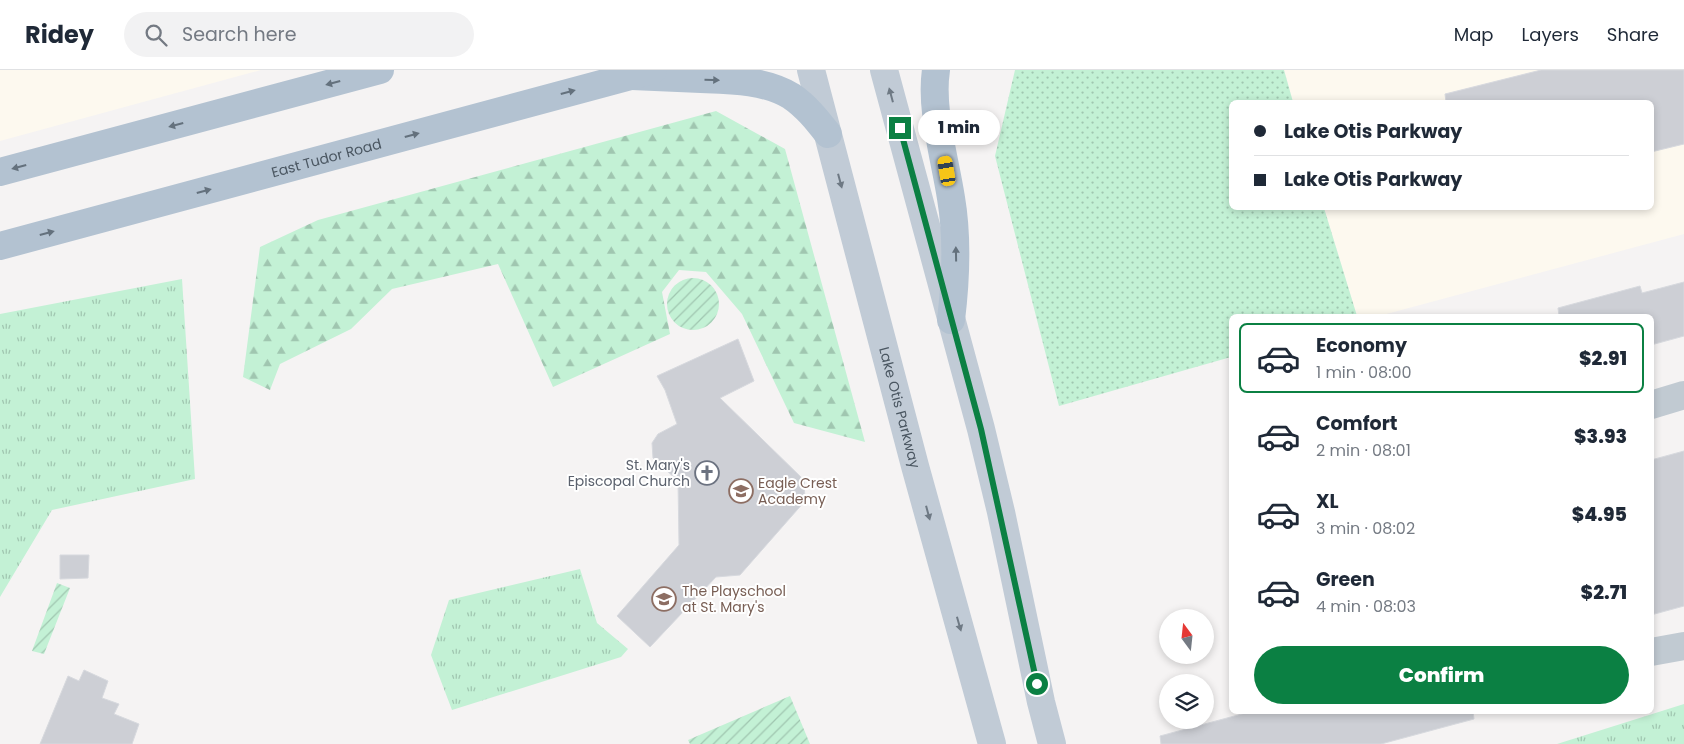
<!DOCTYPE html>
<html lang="en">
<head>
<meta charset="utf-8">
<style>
  :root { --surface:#fff; --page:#f2f2f3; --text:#1f2937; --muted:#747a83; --line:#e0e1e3; --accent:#0b8043 }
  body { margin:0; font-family:Poppins,sans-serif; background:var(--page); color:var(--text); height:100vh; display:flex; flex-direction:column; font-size:19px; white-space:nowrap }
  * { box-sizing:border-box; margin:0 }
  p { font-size:16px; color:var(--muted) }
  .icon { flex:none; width:28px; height:28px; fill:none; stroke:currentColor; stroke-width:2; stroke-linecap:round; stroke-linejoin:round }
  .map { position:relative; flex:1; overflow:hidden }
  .sheet { position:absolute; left:1229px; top:244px; width:425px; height:400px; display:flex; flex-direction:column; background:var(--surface); border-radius:8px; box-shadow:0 2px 8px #0003 }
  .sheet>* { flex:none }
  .banner { position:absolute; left:1229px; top:30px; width:425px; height:110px; border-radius:8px; box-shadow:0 2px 8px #0003; display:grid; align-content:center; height:110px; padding:0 25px; background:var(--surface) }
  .needle { width:32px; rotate:345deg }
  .controls { position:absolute; left:1159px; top:539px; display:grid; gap:10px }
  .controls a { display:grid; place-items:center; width:55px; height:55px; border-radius:50%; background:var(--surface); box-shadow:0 2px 8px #0003; font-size:25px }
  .end { position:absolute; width:22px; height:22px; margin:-11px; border:6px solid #0b8043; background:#fff; box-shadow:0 0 0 2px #fff }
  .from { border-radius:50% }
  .bubble { position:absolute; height:35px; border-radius:18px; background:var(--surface); box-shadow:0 2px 8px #0003; font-size:16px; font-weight:800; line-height:35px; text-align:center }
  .car { position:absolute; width:15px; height:30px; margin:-15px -8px; border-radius:6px; box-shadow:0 0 4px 1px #0007; background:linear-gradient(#f5c518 24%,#345 0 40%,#f5c518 0 76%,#345 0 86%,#f5c518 0) }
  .banner b { display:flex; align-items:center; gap:18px; height:48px; font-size:19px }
  .banner b+b { border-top:1px solid var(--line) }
  .banner i { width:12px; height:12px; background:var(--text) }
  ul { padding:9px 0 0; list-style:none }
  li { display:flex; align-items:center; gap:15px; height:70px; margin:0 10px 8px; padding:0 15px; border:2px solid transparent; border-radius:8px }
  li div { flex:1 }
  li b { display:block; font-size:19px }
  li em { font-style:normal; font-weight:800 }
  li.selected { border-color:var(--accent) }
  li>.icon { width:45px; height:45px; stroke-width:1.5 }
  .primary-button { display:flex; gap:10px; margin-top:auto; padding:10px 25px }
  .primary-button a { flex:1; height:58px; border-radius:30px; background:var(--accent); color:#fff; font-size:20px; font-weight:800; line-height:58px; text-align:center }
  header { display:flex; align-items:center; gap:30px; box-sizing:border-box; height:70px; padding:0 25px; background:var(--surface); border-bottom:1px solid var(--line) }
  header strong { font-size:24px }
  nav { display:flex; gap:28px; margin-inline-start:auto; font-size:18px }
  .search { width:350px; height:45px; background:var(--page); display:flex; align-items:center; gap:12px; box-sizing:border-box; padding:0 18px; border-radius:28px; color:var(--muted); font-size:19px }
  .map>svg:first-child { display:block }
  .commercial { fill:#fdf9ef }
  .grass { fill:url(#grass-dots) }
  .forest { fill:url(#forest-firs) }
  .park { fill:url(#park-tufts) }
  .garden { fill:url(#garden-furrows) }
  .building { fill:#cdcfd5; stroke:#d7d9de }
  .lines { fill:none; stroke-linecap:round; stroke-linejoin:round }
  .street { stroke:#c1cad2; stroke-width:28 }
  .secondary { stroke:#c1cbd6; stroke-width:28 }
  .primary { stroke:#b3c2d1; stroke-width:28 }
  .oneway { fill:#64717d }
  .oneway2 { fill:#6e7984 }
  .route { stroke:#0b8043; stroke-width:6 }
  .labels { text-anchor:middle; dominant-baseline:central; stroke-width:4; stroke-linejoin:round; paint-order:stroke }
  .street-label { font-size:14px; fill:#4a5661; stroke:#fff }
  .worship-label { font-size:14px; fill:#5b616d; stroke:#fff; text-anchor:end }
  .education-label { font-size:14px; fill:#785e54; stroke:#fff; text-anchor:start }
</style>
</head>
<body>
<header>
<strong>Ridey</strong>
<div class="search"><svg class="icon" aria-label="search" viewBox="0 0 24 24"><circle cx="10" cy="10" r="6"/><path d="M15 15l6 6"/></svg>Search here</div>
<nav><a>Map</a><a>Layers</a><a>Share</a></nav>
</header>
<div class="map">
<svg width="1684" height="674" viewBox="0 0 1684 674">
  <defs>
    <pattern id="grass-dots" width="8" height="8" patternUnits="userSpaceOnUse" patternTransform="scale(1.25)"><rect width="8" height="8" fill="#c3f1d5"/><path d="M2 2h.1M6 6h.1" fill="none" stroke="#a0c6b0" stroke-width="1.8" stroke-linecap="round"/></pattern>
    <pattern id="forest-firs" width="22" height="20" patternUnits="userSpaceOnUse" patternTransform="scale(1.25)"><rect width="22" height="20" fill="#c3f1d5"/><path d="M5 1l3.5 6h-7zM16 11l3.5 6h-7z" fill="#a0c6b0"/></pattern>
    <pattern id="park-tufts" width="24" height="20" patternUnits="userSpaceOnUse" patternTransform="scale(1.25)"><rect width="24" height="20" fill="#c3f1d5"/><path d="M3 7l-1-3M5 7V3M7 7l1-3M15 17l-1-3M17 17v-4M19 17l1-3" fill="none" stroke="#a0c6b0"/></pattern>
    <pattern id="garden-furrows" width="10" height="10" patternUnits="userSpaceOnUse" patternTransform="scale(1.25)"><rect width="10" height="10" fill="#c3f1d5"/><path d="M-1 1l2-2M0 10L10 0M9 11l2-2" fill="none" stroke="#a0c6b0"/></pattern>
  </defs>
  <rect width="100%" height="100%" fill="#f5f3f3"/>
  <path class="commercial" d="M0 0H261L0 71Z
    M1284 0H1684V164L1379 246H1357L1324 138H1651V32H1293Z"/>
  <path class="grass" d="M1015 0H1284L1293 32H1231V138H1324L1357 246H1231V287L1059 336 995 86Z"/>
  <path class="forest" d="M716 41 785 79 865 372 794 353 742 244 706 202 679 200 662 222 670 264 553 317 498 194 392 219 351 259 280 294 270 320 243 307 260 177 318 150Z"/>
  <path class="park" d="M182 209 195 409 52 440 0 527V244Z
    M580 499 597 553 628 579 621 587 452 640 431 585 449 530Z
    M1684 634V674H1557Z"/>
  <path class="garden" d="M667 234a26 26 0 1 1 52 0a26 26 0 1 1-52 0Z
    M57 513 70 518 44 584 32 581Z
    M790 626 810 674H690L688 670Z"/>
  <path class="building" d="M1541 0H1684V74L1651 82V32H1446L1445 24Z
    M1684 212V266L1651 275V246H1559L1558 238 1640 216 1642 223Z
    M738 269 754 311 720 328 804 410 805 431 740 505 716 507 650 577 617 546 679 475 678 411 653 388 652 373 658 364 677 354 665 320 657 306Z
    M1684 381V536L1651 545V390Z
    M60 485H89L88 508 60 509Z
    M84 600 108 611 102 628 119 634 114 644 139 654 132 674H40L68 606 79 611Z
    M1253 641H1473L1474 649 1381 674H1161L1160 666Z"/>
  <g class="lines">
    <path class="street" d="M1651 335 1684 325
      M1651 582 1684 576"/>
    <g class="secondary">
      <path id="s1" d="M811 0 915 396 992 674"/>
      <path d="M884 0 981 359 1001 442 1041 632 1052 674"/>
    </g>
    <g class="primary">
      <path d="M936 0C930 39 945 89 951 128 958 169 956 209 951 250"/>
      <path d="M632 6C655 7 678 8 701 9 731 10 764 10 791 26 806 36 817 50 828 64"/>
      <path d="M0 102 380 0"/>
      <path id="s2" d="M0 176 653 0"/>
    </g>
  </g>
  <defs><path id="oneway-solid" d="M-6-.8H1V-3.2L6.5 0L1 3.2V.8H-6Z" transform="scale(1.25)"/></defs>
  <g class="oneway">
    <use href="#oneway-solid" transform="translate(712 10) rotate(2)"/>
    <use href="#oneway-solid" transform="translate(333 13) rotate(165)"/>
    <use href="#oneway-solid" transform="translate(568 22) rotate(-15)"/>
    <use href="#oneway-solid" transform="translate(176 55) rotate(165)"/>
    <use href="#oneway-solid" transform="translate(412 65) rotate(-15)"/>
    <use href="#oneway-solid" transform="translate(19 97) rotate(165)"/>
    <use href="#oneway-solid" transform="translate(204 121) rotate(-15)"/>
    <use href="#oneway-solid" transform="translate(47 163) rotate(-15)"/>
    <use href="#oneway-solid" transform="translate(956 184) rotate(-91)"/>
  </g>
  <g class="oneway2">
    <use href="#oneway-solid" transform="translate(891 25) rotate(-105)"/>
    <use href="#oneway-solid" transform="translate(840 111) rotate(75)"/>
    <use href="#oneway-solid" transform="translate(928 443) rotate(75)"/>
    <use href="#oneway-solid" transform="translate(959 554) rotate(74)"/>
  </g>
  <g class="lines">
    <path class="route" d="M900 58 981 359 1037 614"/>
  </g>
  <defs>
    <g id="church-ring" transform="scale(1.25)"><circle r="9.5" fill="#fff" stroke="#6b7280" stroke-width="1.5"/><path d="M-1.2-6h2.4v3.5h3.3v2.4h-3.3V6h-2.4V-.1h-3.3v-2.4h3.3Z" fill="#6b7280"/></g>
    <g id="school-ring" transform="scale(1.25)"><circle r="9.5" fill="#fff" stroke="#8d6e63" stroke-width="1.5"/><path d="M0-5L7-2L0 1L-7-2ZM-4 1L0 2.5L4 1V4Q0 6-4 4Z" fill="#8d6e63"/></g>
  </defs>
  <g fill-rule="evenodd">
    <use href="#church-ring" x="707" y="403"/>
    <use href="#school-ring" x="741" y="421"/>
    <use href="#school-ring" x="664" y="529"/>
  </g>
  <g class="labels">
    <g class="street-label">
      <text stroke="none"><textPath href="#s2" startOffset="338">East Tudor Road</textPath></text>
      <text stroke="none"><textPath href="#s1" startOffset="349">Lake Otis Parkway</textPath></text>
    </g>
    <g class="worship-label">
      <text x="690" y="395">St. Mary's<tspan x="690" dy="16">Episcopal Church</tspan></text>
    </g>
    <g class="education-label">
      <text x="758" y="413">Eagle Crest<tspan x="758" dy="16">Academy</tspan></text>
      <text x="682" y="521">The Playschool<tspan x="682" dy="16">at St. Mary's</tspan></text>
    </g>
  </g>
</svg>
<div class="controls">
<a><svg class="needle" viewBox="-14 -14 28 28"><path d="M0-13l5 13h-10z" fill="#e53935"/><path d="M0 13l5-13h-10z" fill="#747a83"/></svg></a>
<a><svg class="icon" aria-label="layers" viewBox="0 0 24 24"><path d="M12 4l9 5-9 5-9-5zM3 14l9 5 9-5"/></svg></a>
</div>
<i class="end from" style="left:1037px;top:614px"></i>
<i class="end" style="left:900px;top:58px"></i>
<div class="bubble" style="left:918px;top:40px;width:82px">1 min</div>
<i class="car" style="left:947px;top:101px;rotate:350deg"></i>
<div class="banner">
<b><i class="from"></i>Lake Otis Parkway</b>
<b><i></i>Lake Otis Parkway</b>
</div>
<section class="sheet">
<ul>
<li class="selected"><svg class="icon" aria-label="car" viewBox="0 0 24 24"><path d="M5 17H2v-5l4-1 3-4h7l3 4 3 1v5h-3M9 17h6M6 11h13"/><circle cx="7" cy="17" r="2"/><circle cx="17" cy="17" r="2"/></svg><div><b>Economy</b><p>1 min · 08:00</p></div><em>$2.91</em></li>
<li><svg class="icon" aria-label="car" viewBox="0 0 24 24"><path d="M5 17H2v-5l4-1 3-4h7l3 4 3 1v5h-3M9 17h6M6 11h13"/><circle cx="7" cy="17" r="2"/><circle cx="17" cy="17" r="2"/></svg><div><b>Comfort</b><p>2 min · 08:01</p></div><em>$3.93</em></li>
<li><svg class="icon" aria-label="car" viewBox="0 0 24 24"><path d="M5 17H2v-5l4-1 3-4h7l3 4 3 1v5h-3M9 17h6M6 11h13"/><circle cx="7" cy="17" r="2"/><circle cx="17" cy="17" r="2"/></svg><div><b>XL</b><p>3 min · 08:02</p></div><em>$4.95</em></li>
<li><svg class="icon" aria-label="car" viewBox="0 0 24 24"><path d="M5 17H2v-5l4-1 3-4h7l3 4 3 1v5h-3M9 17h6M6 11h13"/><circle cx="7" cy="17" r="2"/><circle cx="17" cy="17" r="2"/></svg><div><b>Green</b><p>4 min · 08:03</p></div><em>$2.71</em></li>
</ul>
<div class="primary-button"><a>Confirm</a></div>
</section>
</div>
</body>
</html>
